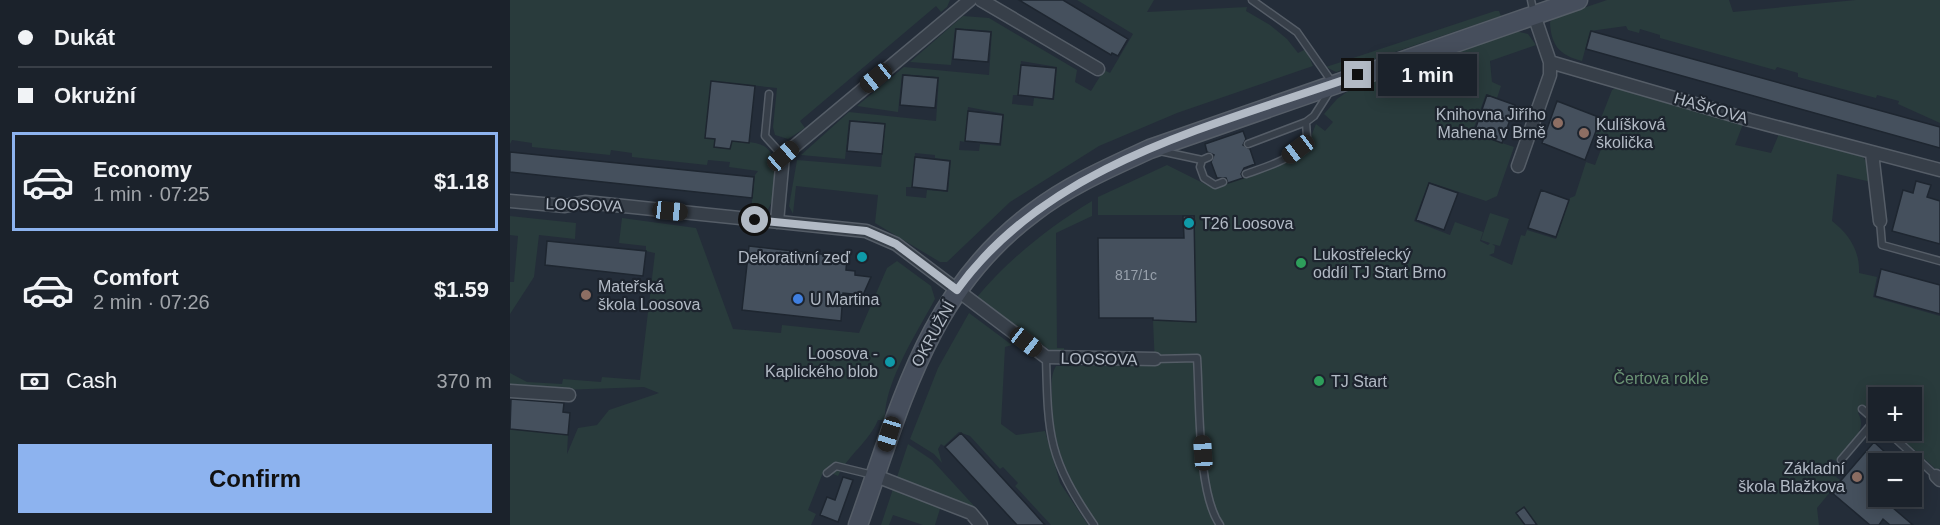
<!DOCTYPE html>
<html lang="en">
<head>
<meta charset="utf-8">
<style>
  :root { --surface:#1b222b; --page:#282f37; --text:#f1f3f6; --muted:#a0a4a9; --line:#393f47; --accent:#8db3ef }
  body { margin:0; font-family:Arial,sans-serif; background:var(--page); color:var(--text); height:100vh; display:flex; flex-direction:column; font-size:22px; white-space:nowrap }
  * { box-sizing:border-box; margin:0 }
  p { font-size:20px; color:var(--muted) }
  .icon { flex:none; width:33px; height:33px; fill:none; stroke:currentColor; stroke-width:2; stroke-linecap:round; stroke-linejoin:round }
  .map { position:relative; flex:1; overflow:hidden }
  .sheet { display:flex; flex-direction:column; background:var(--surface); width:510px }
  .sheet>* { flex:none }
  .top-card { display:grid; align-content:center; height:132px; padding:0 18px; background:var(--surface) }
  .controls { position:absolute; left:1358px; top:387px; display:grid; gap:12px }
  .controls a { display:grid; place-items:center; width:54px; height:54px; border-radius:0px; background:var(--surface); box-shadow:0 3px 15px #0003,0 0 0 2px var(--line); font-size:30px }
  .end { position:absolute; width:27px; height:27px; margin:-14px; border:8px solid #b2bac5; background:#111; box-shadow:0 0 0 3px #111 }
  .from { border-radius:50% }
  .bubble { position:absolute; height:42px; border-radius:0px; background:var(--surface); box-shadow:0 3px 15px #0003,0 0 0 2px var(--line); font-size:20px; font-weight:700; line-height:42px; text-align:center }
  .car { position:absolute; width:18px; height:36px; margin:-18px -9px; border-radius:8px; box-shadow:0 0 4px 2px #0007; background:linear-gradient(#222 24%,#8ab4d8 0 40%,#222 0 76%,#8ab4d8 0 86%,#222 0) }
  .top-card b { display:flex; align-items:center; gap:21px; height:57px; font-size:22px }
  .top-card b+b { border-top:2px solid var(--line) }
  .top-card i { width:15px; height:15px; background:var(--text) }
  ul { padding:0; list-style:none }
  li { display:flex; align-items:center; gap:18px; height:99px; margin:0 12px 9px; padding:0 6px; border:3px solid transparent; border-radius:0px }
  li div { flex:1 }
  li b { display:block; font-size:22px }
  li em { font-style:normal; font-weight:700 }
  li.current { border-color:var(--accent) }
  li>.icon { width:54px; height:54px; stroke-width:1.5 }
  .pay { display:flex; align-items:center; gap:15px; height:66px; padding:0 18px; font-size:22px }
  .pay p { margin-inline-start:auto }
  .cta { display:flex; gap:12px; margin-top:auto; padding:12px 18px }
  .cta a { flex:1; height:69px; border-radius:0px; background:var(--accent); color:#111; font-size:24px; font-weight:700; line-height:69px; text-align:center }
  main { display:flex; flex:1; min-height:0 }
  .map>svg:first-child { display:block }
  .green { fill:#293b3c; fill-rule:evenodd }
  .building { fill:#45505d; stroke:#1e2630; stroke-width:1.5 }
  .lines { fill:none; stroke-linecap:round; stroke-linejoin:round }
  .lane-casing { stroke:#555d67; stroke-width:9 }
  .street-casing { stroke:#555d67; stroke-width:15 }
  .secondary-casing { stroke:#555d67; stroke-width:21 }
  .lane { stroke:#373f49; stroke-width:6 }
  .street { stroke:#373f49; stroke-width:12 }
  .secondary { stroke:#464e5c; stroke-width:18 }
  .route { stroke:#b2bac5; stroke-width:8 }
  .education-dot { fill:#8d6e63; stroke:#1d242e; stroke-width:2 }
  .culture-dot { fill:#0f9aa8; stroke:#1d242e; stroke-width:2 }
  .leisure-dot { fill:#2e9e5b; stroke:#1d242e; stroke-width:2 }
  .shop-dot { fill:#3f7fe0; stroke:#1d242e; stroke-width:2 }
  .labels { text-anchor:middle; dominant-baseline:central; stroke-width:4.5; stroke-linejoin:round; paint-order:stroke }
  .number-label { font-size:14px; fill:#97a0ab }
  .street-label { font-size:16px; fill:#b2bac5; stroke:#1d242e }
  .poi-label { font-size:16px; fill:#b2bac5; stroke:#1d242e; text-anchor:start }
  .park-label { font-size:16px; fill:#6b9475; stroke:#1d242e }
</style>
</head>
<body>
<main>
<section class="sheet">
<div class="top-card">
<b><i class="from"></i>Dukát</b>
<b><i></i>Okružní</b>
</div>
<ul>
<li class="current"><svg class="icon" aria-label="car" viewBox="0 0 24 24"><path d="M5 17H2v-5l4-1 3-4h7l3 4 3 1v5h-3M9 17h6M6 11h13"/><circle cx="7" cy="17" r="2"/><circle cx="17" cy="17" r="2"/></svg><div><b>Economy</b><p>1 min · 07:25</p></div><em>$1.18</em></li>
<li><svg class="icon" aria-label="car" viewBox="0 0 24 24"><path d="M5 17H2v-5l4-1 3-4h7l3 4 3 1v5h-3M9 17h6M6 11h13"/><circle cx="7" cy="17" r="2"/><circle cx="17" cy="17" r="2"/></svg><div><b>Comfort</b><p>2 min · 07:26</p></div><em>$1.59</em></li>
</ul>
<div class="pay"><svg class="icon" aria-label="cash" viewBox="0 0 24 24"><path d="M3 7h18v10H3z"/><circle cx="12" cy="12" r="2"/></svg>Cash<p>370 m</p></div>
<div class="cta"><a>Confirm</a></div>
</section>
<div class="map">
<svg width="1430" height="525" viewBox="0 0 1430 525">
  <rect width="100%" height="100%" fill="#242d39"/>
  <path class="green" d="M0 0H440L437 7 431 12 426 6 290 121 295 128 278 139 265 135 263 127 267 88 201 81 195 138 205 139V147L220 149 222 141C231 142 245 141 254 146 273 158 267 196 257 211L241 210 245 175 248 171 219 167 220 162 198 160 197 165 122 157V153L101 150 100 155 22 147V143L2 140 0 144Z
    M567 0H644L637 12 737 7 736 11 760 25 777 39 788 53 796 49 803 66 667 113 589 146 500 202 437 262H430L365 223 368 195 286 186 283 214 279 206 287 160 371 167 375 123 339 120 335 159 291 155 339 112 426 121 429 77 392 74 388 112 347 106 394 67 479 75 482 31 445 28 441 65 400 62 453 16 479 18 567 70 565 82 581 91 594 70 600 73 623 34ZM511 61 547 67 544 100 524 98 523 106 502 104 503 95H508ZM458 107 494 114 491 146 470 144 469 151 449 150 450 141 455 142ZM405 153 425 155V158L441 160 438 192 417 190 416 198 396 196V187H402Z
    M1097 0H1219L1223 12 1346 0H1430V123L1388 104 1389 101 1367 95 1366 98 1288 77V73L1267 67 1265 70 1150 38V35L1130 29 1129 33 1118 30 1116 26 1080 31 1072 61C1049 55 1041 45 1040 22L1044 18Z
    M985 11H989L991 16 826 72 816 67Z
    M1005 31 1018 34 1026 45 980 61 982 82 991 86 987 98 976 94 962 133 1004 147 987 196 976 201 919 182 904 221 940 235 945 222 973 232 970 241 978 245 980 243 971 240 980 213 999 219 990 246 982 244 985 246 984 253 979 255 1002 265 1011 235 1015 236 1017 230 1046 239 1060 198 1065 196 1076 162 1085 165 1093 144 1090 139 1084 136 1102 90 1106 88 1233 124 1225 145 1261 153 1269 134 1353 157 1359 166 1361 182 1327 174 1322 221C1339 234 1350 251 1349 273L1367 277 1363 297 1430 316V468L1428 471 1383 431 1401 430V398H1368V417L1354 405 1348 413C1359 431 1337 448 1326 461L1321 459 1313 467 1330 480 1307 508 1309 525H588C561 484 541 447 542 397 542 386 540 376 546 366L645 365 643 320 685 322 686 295 684 294 685 215H588V197L657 165 703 188 775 163 798 144 806 124 815 131 823 122 814 114 827 99 848 84Z
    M582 201V216L546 233 547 348H554V353L541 351 467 297C500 258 538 228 582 201Z
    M0 216 66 223 65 239 29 235 24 277 0 314V282H4L8 236 0 235Z
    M112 218 186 228 223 329 271 333 272 325 349 333 377 268 387 261 421 286 425 299C408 331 373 384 375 420H368C359 442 338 455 328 476L314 470 298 510 306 514 301 525H0V429L58 435 57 454 68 428 87 425 99 410 149 393 134 387 52 390 0 385V373L17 382 52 384 53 379 91 382 92 377 130 380 145 253 136 251V246L109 243Z
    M459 313 502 345 495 347 491 424 506 435 535 431 550 483 578 525H541L505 486 508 483 493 467 490 469 460 436 449 432 434 446 431 444 428 449 432 463 424 454 400 439 428 368Z
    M398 444 422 460 466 508 434 496 425 525H413L383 515 379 525H371Z"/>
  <path class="building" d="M509 0H553L618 39 608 56 602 53 601 55Z
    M446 29 481 32 478 62 443 59Z
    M1081 31 1430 127V148L1076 49Z
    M511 65 546 68 543 99 508 95Z
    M393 75 428 78 425 108 390 105Z
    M201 81 245 86 239 143 222 141 220 149 204 147 205 139 195 138Z
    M977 95 1005 105 992 143 964 133Z
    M1047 101 1091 118 1075 160 1032 143Z
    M458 111 493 115 490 144 455 141Z
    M340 121 375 124 372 154 337 151Z
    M733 131 736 139 733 145 740 149 745 164 734 168 731 174 733 178 718 183 716 178H707L701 162 704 155 697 152 695 144Z
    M0 152 244 177 242 198 0 172Z
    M405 157 440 161 437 191 402 187Z
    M1406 181 1421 185 1417 197 1430 201V244L1382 231 1393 190 1403 193Z
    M919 183 948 193 934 230 906 220Z
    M1031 190 1059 200 1046 237 1018 228Z
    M673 216H684L686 322 643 320V318H589L588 238H674Z
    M37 241 136 251 133 276 35 265Z
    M239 246 337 257 336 270 345 271V275L361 277 353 295 333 293 331 321 232 310Z
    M1371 269 1430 285V314L1365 296Z
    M1 399 54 403 53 412 60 413 58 435 0 429Z
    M451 433 518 506 535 525H507L435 447Z
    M1364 442 1388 464H1368V496H1393L1383 508 1403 525H1380L1373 519 1369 525H1360L1321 492Z
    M333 477 343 480 328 522 310 515 317 497 325 500Z
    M1014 507 1027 525H1015L1006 513Z"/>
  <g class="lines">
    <g class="lane-casing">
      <path id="lane" d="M742 0 787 32 822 82
        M1021 0 1024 14
        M259 94 255 136 273 156
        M738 144 796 122 804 116 820 91
        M650 151 692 160 699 157
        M692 160 690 167 694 178 705 185 713 182
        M736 174C757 166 785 160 797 137L796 122
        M1370 221 1372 245 1430 261
        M536 357C538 436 538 458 584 525
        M645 359 687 358C690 400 687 493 710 525
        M1352 409 1368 423
        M1376 430 1426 476
        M1331 460 1365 420
        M317 473 326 466 363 475"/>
    </g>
    <g class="street-casing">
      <path id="street" d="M471 0 588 69
        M1040 62 1240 120 1430 170
        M1362 153 1370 221
        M1008 166 1040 75V62L1024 15
        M0 201 55 206 75 202 356 231 386 244 536 357 645 359
        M267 222 273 156 460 0
        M0 391 59 395
        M366 476 461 513 471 525
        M1426 476 1430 480"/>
    </g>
    <g class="secondary-casing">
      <path id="secondary" d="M348 525C391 406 416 292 524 212 559 185 601 167 640 149L1068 0"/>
    </g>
    <use href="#lane" class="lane"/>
    <use href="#street" class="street"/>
    <use href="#secondary" class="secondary"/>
  </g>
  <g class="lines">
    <path class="route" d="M245 220 356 231 386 244 447 290C539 162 707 125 848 75"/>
  </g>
  <g class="education-dot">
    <circle cx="1048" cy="123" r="6"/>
    <circle cx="1074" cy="133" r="6"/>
    <circle cx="76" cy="295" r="6"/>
    <circle cx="1347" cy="477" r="6"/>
  </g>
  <g class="culture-dot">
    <circle cx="679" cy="223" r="6"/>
    <circle cx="352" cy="257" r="6"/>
    <circle cx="380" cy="362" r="6"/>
  </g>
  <g class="leisure-dot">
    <circle cx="791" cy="263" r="6"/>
    <circle cx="809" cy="381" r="6"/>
  </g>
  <circle class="shop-dot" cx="288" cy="299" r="6"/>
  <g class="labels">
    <g class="number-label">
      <text x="626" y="275">817/1c</text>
    </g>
    <g class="street-label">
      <text transform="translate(1201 108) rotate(16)">HAŠKOVA</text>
      <text transform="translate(74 205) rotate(2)">LOOSOVA</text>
      <text transform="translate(423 334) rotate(-61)">OKRUŽNÍ</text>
      <text transform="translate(589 359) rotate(1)">LOOSOVA</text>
    </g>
    <g class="poi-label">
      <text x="1036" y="114" text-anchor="end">Knihovna Jiřího<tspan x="1036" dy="18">Mahena v Brně</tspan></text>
      <text x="1086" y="124">Kulíšková<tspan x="1086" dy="18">školička</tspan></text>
      <text x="691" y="223">T26 Loosova</text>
      <text x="803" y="254">Lukostřelecký<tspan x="803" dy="18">oddíl TJ Start Brno</tspan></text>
      <text x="340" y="257" text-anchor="end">Dekorativní zeď</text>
      <text x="88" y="286">Mateřská<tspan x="88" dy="18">škola Loosova</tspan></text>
      <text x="300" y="299">U Martina</text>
      <text x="368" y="353" text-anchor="end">Loosova -<tspan x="368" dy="18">Kaplického blob</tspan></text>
      <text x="821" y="381">TJ Start</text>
      <text x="1335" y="468" text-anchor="end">Základní<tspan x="1335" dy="18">škola Blažkova</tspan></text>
    </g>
    <g class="park-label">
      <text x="1151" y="378">Čertova rokle</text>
    </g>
  </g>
</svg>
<div class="controls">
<a>+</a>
<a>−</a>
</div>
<i class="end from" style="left:245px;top:220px"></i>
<i class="end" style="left:848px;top:75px"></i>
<div class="bubble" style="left:868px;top:54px;width:99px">1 min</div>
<i class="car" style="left:366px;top:78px;rotate:231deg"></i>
<i class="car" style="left:788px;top:149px;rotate:233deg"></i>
<i class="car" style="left:273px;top:156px;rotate:49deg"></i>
<i class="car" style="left:160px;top:211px;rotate:96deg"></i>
<i class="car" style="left:516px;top:342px;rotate:128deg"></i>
<i class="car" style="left:379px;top:434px;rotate:197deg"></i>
<i class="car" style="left:693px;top:453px;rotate:356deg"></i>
</div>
</main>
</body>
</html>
